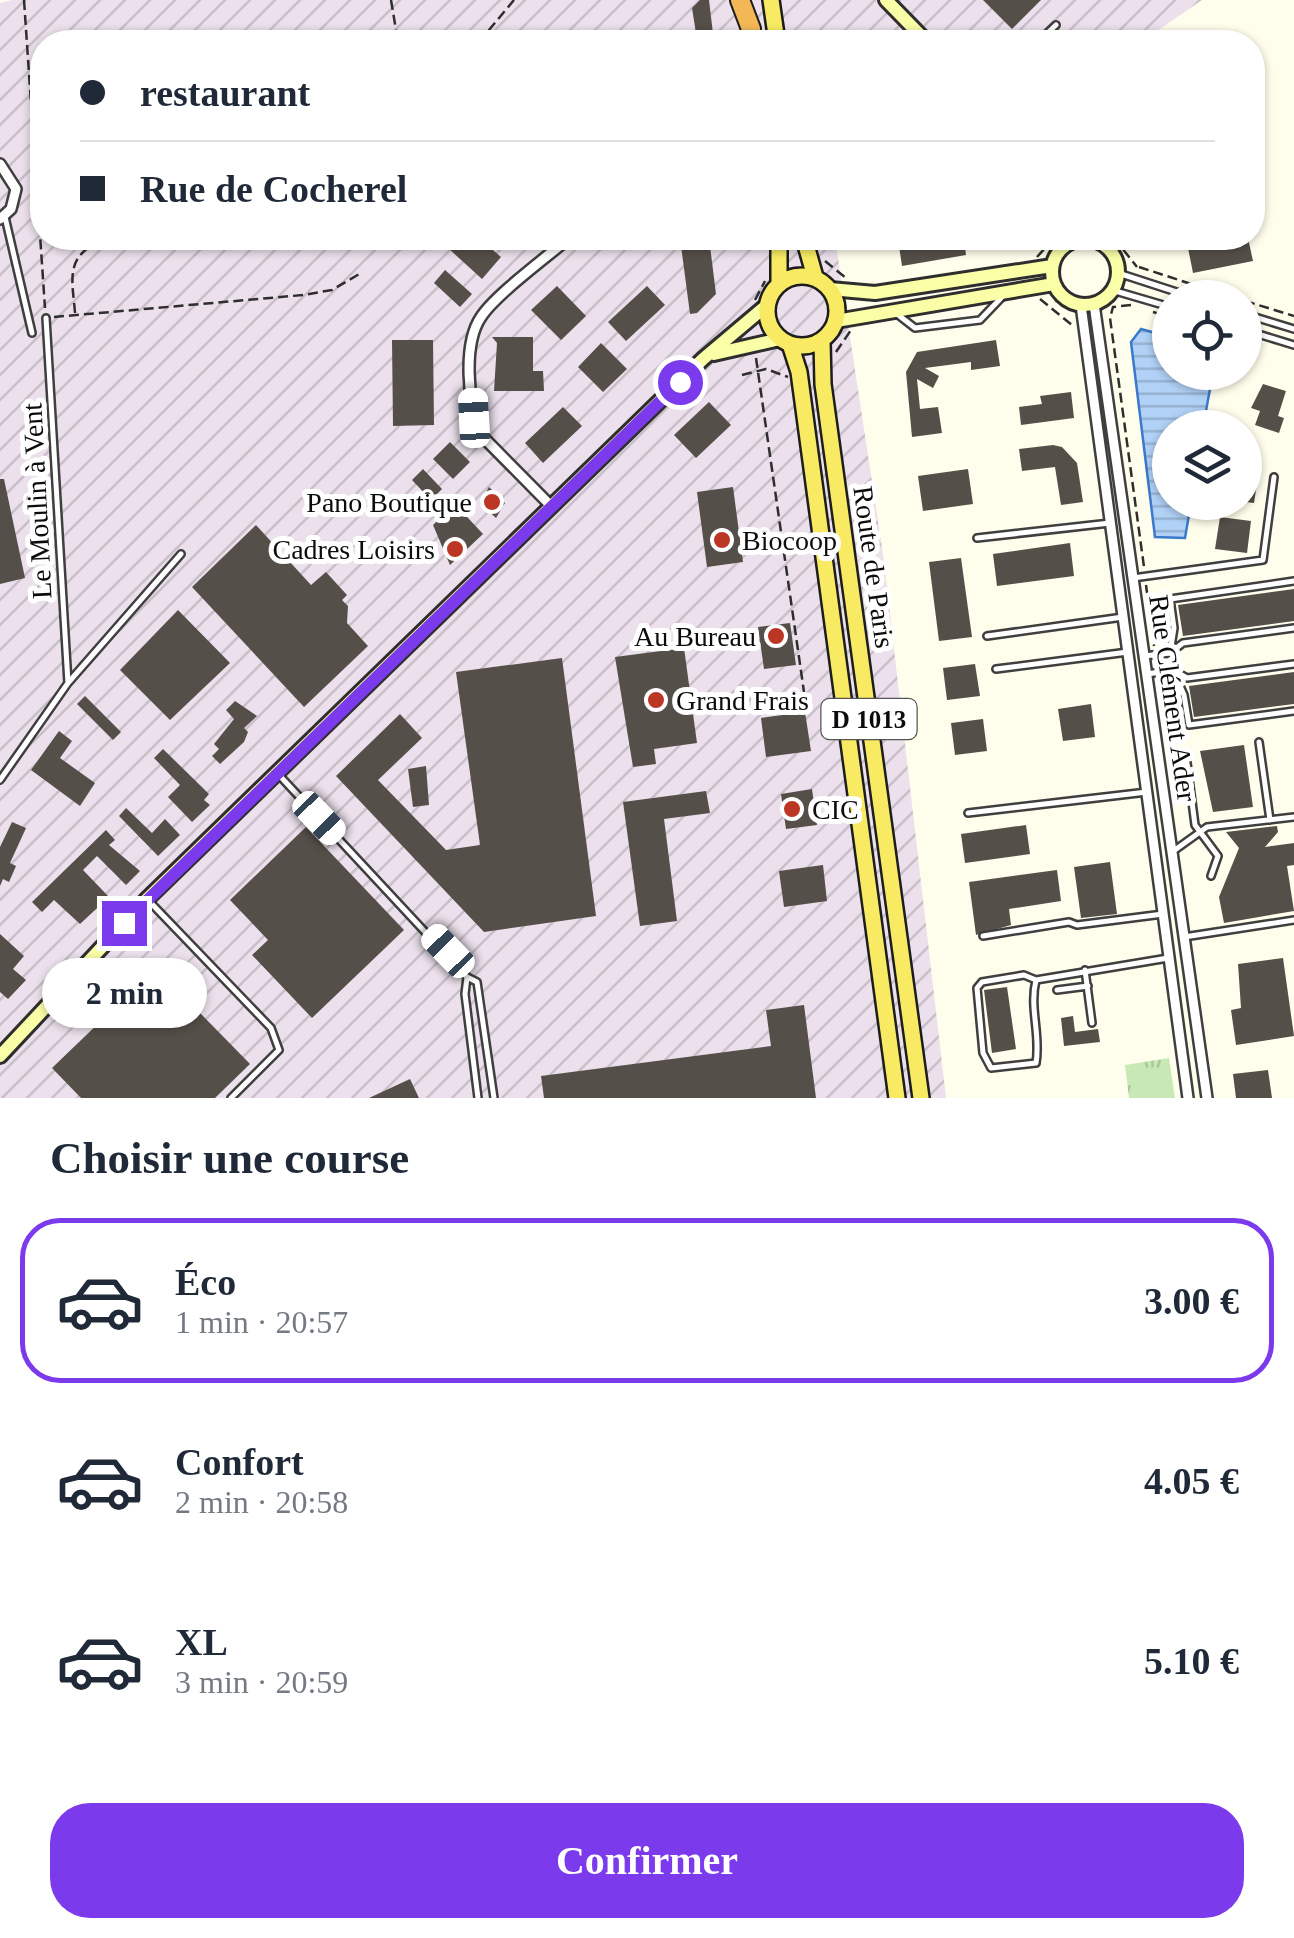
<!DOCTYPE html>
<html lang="fr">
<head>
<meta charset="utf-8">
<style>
  :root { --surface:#fff; --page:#f6f6f7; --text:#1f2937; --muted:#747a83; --line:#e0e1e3; --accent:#7c3aed }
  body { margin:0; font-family:"Times New Roman",serif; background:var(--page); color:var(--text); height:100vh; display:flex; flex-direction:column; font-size:38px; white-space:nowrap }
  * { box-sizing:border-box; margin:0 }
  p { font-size:32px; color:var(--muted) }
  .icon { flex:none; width:55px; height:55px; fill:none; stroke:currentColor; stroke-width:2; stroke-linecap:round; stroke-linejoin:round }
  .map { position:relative; height:1098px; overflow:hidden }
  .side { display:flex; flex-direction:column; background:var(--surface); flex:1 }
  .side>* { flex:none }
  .top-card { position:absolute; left:30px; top:30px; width:1235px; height:220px; border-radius:40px; box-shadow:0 2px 8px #0004; display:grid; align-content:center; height:220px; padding:0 50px; background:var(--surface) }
  .controls { position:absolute; left:1152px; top:280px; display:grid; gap:20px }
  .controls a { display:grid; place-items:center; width:110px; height:110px; border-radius:50%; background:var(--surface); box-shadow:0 2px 8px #0004; font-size:50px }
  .end { position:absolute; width:45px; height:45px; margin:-22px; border:12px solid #7c3aed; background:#fff; box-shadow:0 0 0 5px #fff }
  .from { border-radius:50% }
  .bubble { position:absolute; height:70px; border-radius:35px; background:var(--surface); box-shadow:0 2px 8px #0004; font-size:32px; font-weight:700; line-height:70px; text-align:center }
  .car { position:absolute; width:30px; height:60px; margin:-30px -15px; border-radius:12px; box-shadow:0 0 8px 2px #0007; background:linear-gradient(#fff 24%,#345 0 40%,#fff 0 76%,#345 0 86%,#fff 0) }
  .top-card b { display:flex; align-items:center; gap:35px; height:95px; font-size:38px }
  .top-card b+b { border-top:2px solid var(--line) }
  .top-card i { width:25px; height:25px; background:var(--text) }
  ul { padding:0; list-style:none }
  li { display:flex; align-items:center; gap:30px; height:165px; margin:0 20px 15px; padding:0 30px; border:5px solid transparent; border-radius:40px }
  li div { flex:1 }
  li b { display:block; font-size:38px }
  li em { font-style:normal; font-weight:700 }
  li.selected { border-color:var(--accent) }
  li>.icon { width:90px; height:90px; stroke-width:1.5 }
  h2 { padding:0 50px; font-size:45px; line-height:120px }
  .button { display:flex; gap:20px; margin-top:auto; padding:20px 50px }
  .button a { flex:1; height:115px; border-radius:40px; background:var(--accent); color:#fff; font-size:40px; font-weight:700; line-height:115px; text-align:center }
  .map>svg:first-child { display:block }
  .industrial { fill:url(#industrial-furrows) }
  .grass { fill:url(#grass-tufts) }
  .water { fill:url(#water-rules); stroke:#397acc; stroke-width:2.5 }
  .building { fill:#554f49 }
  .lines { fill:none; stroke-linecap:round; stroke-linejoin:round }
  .lane-casing { stroke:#3f3f3f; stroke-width:10 }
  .street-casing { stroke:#3f3f3f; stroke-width:14 }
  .secondary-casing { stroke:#2e2e2e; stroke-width:18 }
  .primary-casing { stroke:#1d1d1d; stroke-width:20 }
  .highway-casing { stroke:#1d1d1d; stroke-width:22 }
  .path { stroke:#2e2e2e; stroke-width:2.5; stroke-dasharray:10 5; stroke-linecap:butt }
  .lane { stroke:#fff; stroke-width:5 }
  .street { stroke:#fff; stroke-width:9 }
  .secondary { stroke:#fafea7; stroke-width:12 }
  .primary { stroke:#f8eb63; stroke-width:15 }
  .highway { stroke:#f4b755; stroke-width:18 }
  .route { stroke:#7c3aed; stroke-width:12 }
  .poi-dot { fill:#bb3625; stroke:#fff; stroke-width:4 }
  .labels { text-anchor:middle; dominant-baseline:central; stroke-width:10; stroke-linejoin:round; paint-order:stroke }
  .shield { fill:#fff; stroke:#555; stroke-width:2.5 }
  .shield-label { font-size:25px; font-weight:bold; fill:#0c0c0c }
  .street-label { font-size:28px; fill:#0c0c0c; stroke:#fff }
  .poi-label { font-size:28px; fill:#0c0c0c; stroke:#fff; text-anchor:end }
</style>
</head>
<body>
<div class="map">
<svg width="1294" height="1098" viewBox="0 0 1294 1098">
  <defs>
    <pattern id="industrial-furrows" width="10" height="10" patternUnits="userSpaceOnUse" patternTransform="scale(2.5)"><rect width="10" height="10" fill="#ebe0eb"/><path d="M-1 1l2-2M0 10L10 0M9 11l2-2" fill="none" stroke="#c8bfc8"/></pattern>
    <pattern id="grass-tufts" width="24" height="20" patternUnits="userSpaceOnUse" patternTransform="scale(2.5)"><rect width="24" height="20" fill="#c8e9b6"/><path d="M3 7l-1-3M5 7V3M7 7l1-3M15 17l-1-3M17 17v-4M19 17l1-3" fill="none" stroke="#abc79b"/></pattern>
    <pattern id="water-rules" width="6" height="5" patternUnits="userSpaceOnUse" patternTransform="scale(2.5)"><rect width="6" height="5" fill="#b1d1f6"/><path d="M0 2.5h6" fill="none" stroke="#97b2d2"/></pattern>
  </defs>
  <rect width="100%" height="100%" fill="#fffeec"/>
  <path class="industrial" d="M12 0H1202L1141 42H42V238H835L883 554 946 1098H0V3Z"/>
  <path class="grass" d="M1169 1058 1175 1098H1129L1125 1065Z"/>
  <path class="water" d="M1141 329 1170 337V372L1213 373 1203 427 1170 428V502L1191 503 1185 538 1155 537 1131 342Z"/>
  <path class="building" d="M700 0H709L714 42H669V37L696 33 692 8Z
    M983 0H1041L1012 29Z
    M437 238H479L501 257 482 279Z
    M680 238H709L716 294 697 313 690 314Z
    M887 238H964L966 255 902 266 899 246 889 248Z
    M1186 238H1248L1253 261 1193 273Z
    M445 270 472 294 460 307 434 283Z
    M557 286 586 316 561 340 531 310Z
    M647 286 665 305 626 341 608 322Z
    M492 337H533V371H543L544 391H494L497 343Z
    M392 340H433L434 425 393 426Z
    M996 340 1000 366 971 370V362L925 368 939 376 933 388 917 379 920 409 938 407 942 433 912 437 906 372 917 352Z
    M601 343 627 369 603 392 578 367Z
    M1263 384 1286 391 1278 416 1284 418 1279 433 1255 425 1260 411 1251 408Z
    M1071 392 1074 418 1021 425 1019 407 1042 404 1040 396Z
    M709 402 731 425 696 458 674 435Z
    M563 407 582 426 543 463 525 443Z
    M450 442 470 462 453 479 433 459Z
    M1053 445 1062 447 1077 463 1083 502 1061 505 1055 467 1022 471 1019 449Z
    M423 469 442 489 431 500 412 480Z
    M968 469 973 504 923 511 918 476Z
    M1245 470 1259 471 1254 503 1245 502Z
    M0 479H4L25 578 0 584Z
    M489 487 505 503 496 518 480 503Z
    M733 487 743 562 707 567 697 492Z
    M455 504 483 534 450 565 433 525Z
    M1220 517 1251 521 1247 553 1215 549Z
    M256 525 311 585 326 572 347 595 342 600 348 606 347 623 368 646 304 707 192 587Z
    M1070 543 1074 576 997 586 993 554Z
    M961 558 972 637 939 641 929 562Z
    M1294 589V621L1183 636 1178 605Z
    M178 610 230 663 170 720 120 670Z
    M790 623 796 665 764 669 758 627Z
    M684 648 697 743 654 749 656 764 633 767 615 657Z
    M562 658 596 916 484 932 336 776 400 714 422 738 378 780 446 850 480 845 456 672Z
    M975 664 980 696 947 700 943 668Z
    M1294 672V704L1194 717 1189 686Z
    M85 696 121 732 113 740 77 704Z
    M235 701 257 716 244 728 248 732 244 742 220 764 212 756 219 749 214 744 234 719 226 710Z
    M1091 704 1095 737 1063 741 1058 709Z
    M805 712 811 751 766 757 761 718Z
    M983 719 987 751 955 755 951 723Z
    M59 731 72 741 60 758 95 783 80 806 31 770Z
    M1244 745 1253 807 1213 812 1200 751Z
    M163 749 209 794 204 800 210 805 192 822 168 797 180 785 154 758Z
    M426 766 429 805 413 807 408 769Z
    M812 789 817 825 786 829 781 794Z
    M706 791 710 813 664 819 677 921 640 926 623 802Z
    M126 808 152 833 165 819 180 835 158 856 119 816Z
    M12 822 26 828 10 863 16 866 9 882 3 879 0 886V847Z
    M1026 825 1030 854 965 863 961 834Z
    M1277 826 1278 832 1265 847 1294 843V865L1287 866 1294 911 1224 923 1219 897 1239 848 1226 832Z
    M306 827 404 930 312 1018 252 955 268 940 230 900Z
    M106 830 115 840 109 845 140 871 126 885 97 856 83 870 109 897 80 924 54 900 42 912 32 902Z
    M1110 862 1117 914 1081 918 1074 867Z
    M823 865 827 901 784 907 779 871Z
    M1057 870 1061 901 1009 909 1011 925 976 935 969 882Z
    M0 934 24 956 13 969 26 980 8 999 0 992Z
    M1283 958 1294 1036 1236 1045 1231 1010 1241 1008 1238 964Z
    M156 968 250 1064 215 1098H81L52 1068Z
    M1007 987 1016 1049 992 1053 984 990Z
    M804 1005 816 1098H544L541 1076 771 1046 766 1010Z
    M1073 1016 1075 1032 1098 1029 1100 1042 1064 1046 1061 1018Z
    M1268 1070 1272 1098H1236L1233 1074Z
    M410 1079 419 1098H369Z"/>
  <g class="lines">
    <g class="lane-casing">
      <path id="lane" d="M1038 42 1056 25
        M5 217 32 333
        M1118 273 1195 298
        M1112 290 1170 307
        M897 314 915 328 980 320 1001 298
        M1245 314 1294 329
        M46 318 68 683
        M1245 330 1294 345
        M977 538 1110 523
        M1133 578 1263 560 1274 477
        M987 636 1123 617
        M1170 653 1174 628 1170 599 1294 581
        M1144 656 1170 653 1183 643 1294 628
        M996 669 1128 652
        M1173 670 1184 695 1189 725 1294 711
        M1147 674 1173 670 1187 678 1294 664
        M1259 742 1270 820
        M1187 763 1195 825 1218 856 1211 876
        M279 775 467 977 477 982 494 1098
        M0 780 68 683 181 554
        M968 813 1147 792
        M1172 852 1207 827 1294 817
        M149 901 271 1028 279 1050 231 1098
        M983 936 1069 922 1077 925 1163 914
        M1184 937 1294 920
        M1085 970 1092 1023
        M467 977 465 994 478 1098
        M1036 980 1024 975 982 982 977 988 983 1053 991 1068 1036 1063C1041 1035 1029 1008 1036 980L1168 958
        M1057 990 1088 986"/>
    </g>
    <g class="street-casing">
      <path id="street" d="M0 164 16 189 11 209 0 219
        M1094 304 1207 1098
        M1081 305 1188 1098
        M552 507 479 433C469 403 462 345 481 317 495 295 547 257 569 238"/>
    </g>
    <g class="secondary-casing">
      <path id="secondary" d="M886 0 927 42
        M1052 272a33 33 0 1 1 66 0a33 33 0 1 1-66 0Z
        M830 289 875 293 1052 266
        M836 321 1054 284
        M714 354 780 339
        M0 1056 147 899 703 359 767 305"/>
    </g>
    <g class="primary-casing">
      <path id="primary" d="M771 0 777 42
        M804 238 815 277
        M767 311a35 35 0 1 1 70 0a35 35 0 1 1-70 0Z
        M779 284V238
        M822 341 823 384 921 1098
        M790 344 799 372 897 1098"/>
    </g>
    <g class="highway-casing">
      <path id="highway" d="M740 0 751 29"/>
    </g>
    <path class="path" d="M24 0 45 308
      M391 0 398 42
      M479 42 514 0
      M1114 238 1137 267
      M1037 257 1054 238
      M825 261 846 278
      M1139 267 1234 298
      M1040 299 1072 325
      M755 300 765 281
      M1245 301 1294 316
      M1131 305 1113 307 1110 318 1144 567
      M1153 312 1170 317
      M75 313C73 285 65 260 93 245L310 246 335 238
      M54 317 303 295 332 290 361 273
      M836 352 851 330
      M756 358 804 692
      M742 375 766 369 788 377
      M1146 585 1154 646
      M1159 679 1172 770"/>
    <use href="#lane" class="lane"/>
    <use href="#street" class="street"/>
    <use href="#secondary" class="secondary"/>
    <use href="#primary" class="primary"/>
    <use href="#highway" class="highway"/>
  </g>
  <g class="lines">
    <path class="route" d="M124 923 680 382"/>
  </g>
  <g class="poi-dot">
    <circle cx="492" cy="502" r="10"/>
    <circle cx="722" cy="540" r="10"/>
    <circle cx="455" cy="549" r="10"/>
    <circle cx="776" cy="636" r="10"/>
    <circle cx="656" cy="700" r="10"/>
    <circle cx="792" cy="809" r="10"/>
  </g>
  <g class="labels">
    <rect class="shield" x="821.5" y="699" width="95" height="40" rx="8"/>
    <g class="shield-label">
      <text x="869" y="719">D 1013</text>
    </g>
    <g class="street-label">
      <text transform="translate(37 501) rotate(-93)">Le Moulin à Vent</text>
      <text transform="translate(874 567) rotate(82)">Route de Paris</text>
      <text transform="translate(1173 698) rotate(82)">Rue Clément Ader</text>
    </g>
    <g class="poi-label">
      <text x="472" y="502">Pano Boutique</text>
      <text x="742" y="540" text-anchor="start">Biocoop</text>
      <text x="435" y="549">Cadres Loisirs</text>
      <text x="756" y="636">Au Bureau</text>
      <text x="676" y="700" text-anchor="start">Grand Frais</text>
      <text x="812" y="809" text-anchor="start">CIC</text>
    </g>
  </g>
</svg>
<div class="controls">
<a><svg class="icon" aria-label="locate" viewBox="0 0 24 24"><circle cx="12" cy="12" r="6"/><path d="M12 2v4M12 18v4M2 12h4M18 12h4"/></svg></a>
<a><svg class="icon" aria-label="layers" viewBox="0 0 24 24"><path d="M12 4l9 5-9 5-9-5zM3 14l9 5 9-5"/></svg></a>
</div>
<i class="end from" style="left:680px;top:382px"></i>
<i class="end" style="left:124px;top:923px"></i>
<div class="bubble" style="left:42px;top:958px;width:165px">2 min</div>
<i class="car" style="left:474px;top:418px;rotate:357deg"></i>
<i class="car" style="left:319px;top:818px;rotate:136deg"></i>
<i class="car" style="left:448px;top:951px;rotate:316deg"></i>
<div class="top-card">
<b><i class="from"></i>restaurant</b>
<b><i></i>Rue de Cocherel</b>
</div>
</div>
<section class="side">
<h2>Choisir une course</h2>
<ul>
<li class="selected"><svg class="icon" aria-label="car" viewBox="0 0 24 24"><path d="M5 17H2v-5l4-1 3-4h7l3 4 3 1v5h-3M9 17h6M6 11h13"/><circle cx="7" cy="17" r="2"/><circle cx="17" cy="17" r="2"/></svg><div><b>Éco</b><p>1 min · 20:57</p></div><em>3.00 €</em></li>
<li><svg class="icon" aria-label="car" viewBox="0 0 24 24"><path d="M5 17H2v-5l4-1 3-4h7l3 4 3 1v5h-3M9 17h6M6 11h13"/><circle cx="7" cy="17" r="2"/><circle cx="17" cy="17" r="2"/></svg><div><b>Confort</b><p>2 min · 20:58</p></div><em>4.05 €</em></li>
<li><svg class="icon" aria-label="car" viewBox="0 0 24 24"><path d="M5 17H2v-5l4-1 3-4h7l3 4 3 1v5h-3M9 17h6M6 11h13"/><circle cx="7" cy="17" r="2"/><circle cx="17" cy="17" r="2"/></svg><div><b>XL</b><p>3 min · 20:59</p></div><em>5.10 €</em></li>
</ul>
<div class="button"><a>Confirmer</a></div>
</section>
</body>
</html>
